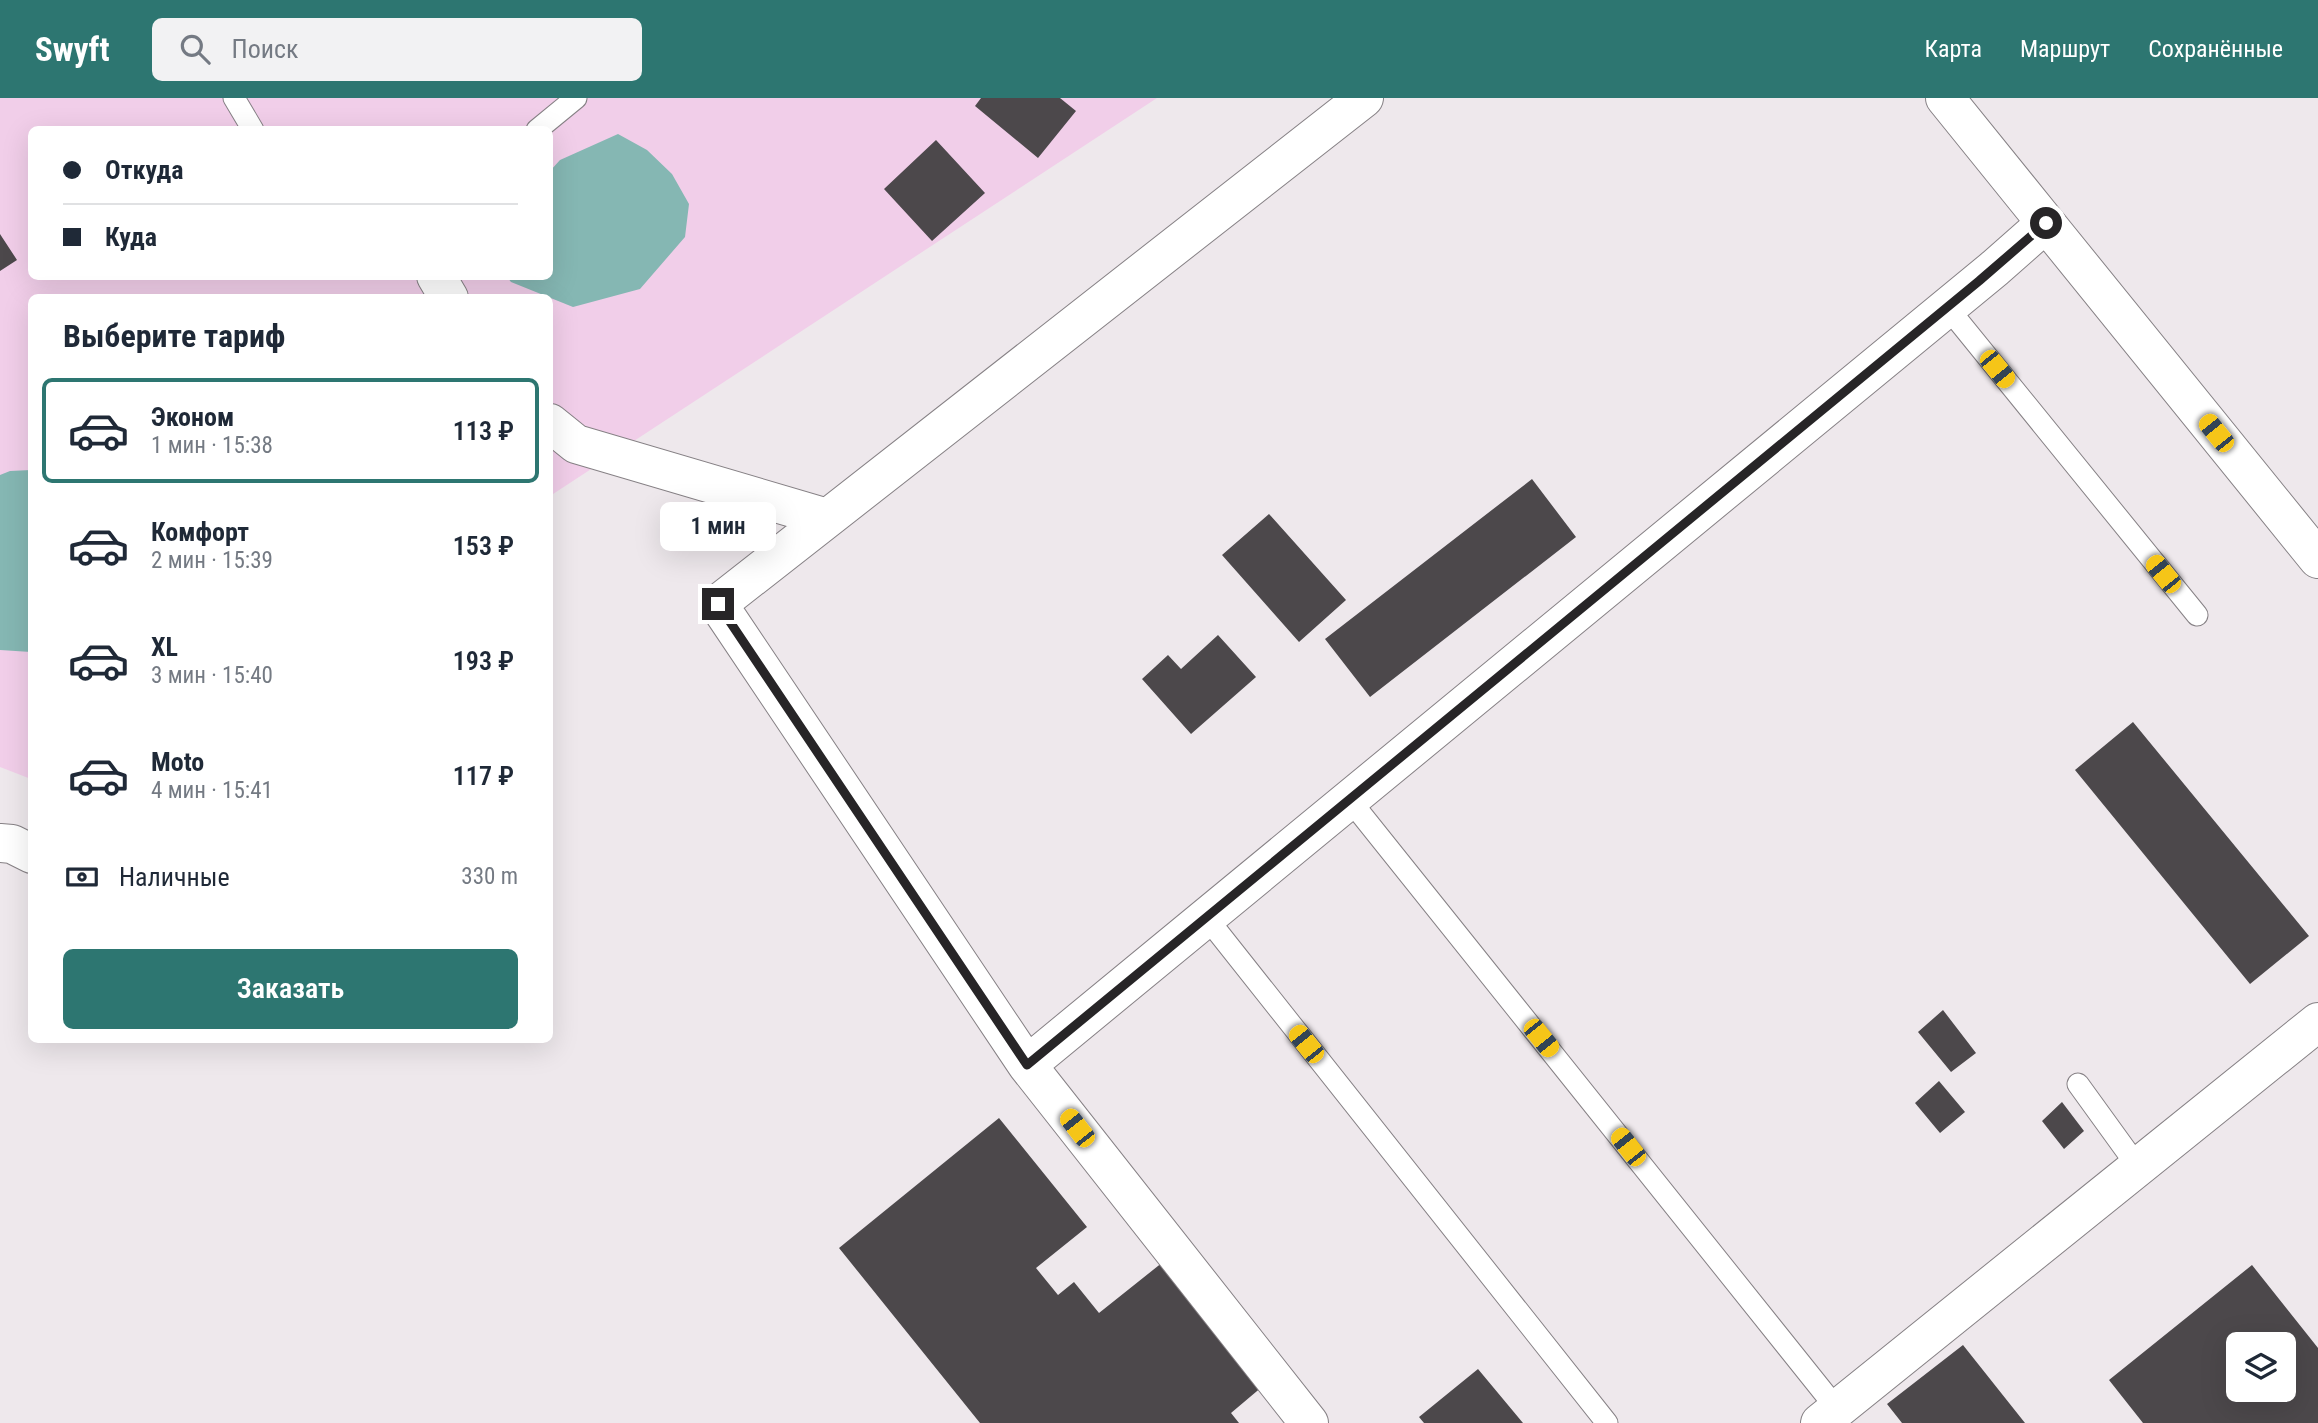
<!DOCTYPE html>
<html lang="ru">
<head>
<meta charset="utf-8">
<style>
  :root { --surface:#fff; --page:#f2f2f3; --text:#1f2937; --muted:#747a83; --line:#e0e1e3; --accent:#2d7671 }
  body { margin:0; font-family:"Roboto Condensed",sans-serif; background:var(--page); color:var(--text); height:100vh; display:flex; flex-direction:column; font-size:26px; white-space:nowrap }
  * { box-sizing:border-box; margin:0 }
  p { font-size:23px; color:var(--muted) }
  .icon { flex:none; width:38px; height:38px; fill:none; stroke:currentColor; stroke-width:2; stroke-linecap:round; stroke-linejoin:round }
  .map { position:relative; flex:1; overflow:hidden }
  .panel { position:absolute; left:28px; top:196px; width:525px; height:749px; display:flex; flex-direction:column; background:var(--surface); border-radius:10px; box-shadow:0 7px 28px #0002 }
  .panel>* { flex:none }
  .guide { position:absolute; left:28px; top:28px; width:525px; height:154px; border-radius:10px; box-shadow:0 7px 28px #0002; display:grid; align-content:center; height:154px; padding:0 35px; background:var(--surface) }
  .tools { position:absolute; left:2226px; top:1234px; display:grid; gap:14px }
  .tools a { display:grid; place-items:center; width:70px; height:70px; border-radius:10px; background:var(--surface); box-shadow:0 7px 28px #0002; font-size:35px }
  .end { position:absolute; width:32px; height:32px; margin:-16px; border:9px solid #272527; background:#fff; box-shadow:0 0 0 4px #fff }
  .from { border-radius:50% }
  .bubble { position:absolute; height:49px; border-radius:10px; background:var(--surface); box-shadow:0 7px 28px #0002; font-size:23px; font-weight:600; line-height:49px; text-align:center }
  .car { position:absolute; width:21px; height:42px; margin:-21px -10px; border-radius:9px; box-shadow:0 0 5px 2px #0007; background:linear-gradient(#f5c518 24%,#345 0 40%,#f5c518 0 76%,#345 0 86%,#f5c518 0) }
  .guide b { display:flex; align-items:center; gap:24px; height:66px; font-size:26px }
  .guide b+b { border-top:2px solid var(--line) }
  .guide i { width:18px; height:18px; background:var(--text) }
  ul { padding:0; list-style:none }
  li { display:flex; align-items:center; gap:21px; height:105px; margin:0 14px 10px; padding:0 21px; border:4px solid transparent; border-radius:10px }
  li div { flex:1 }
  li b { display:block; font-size:26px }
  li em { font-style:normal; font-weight:600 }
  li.active { border-color:var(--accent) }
  li>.icon { width:63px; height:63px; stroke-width:1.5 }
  h2 { padding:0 35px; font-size:32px; line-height:84px }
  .pay { display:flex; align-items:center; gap:18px; height:77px; padding:0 35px; font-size:26px }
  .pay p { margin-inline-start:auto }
  .primary-button { display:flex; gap:14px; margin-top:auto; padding:14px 35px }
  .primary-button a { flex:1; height:80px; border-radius:10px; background:var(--accent); color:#fff; font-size:28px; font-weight:600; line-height:80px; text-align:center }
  header { display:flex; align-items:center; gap:42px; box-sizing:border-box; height:98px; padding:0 35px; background:var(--accent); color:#fff }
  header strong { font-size:33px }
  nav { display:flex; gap:38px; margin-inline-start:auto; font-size:24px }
  .search { width:490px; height:63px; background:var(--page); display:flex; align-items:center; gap:18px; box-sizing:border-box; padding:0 24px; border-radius:10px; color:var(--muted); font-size:26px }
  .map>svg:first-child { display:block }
  .green { fill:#f1cee9; fill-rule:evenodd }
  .water { fill:#85b7b3 }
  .building { fill:#4c484b; fill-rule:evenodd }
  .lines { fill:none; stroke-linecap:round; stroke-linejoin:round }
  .service-casing { stroke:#868185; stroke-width:23 }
  .minor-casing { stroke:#868185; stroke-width:40 }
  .service { stroke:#fff; stroke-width:21 }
  .minor { stroke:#fff; stroke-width:38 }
  .route { stroke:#272527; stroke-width:9 }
</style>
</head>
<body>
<header>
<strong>Swyft</strong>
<div class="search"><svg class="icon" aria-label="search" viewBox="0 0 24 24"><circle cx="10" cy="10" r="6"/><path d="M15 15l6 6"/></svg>Поиск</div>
<nav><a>Карта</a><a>Маршрут</a><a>Сохранённые</a></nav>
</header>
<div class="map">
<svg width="2318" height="1325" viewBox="0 0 2318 1325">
  <rect width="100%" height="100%" fill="#eee8ec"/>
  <path class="green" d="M0 0H1157L550 398V200H32L31 681 0 669ZM32 32H550V178H32Z"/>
  <path class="water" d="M618 36 647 52 672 76 689 106 685 139 640 191 573 209 511 184 507 179 550 178V73L560 62Z
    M31 372V554L0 552V377L10 373Z"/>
  <path class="building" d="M981 0H1060L1076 13 1038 60 975 8Z
    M936 42 985 95 932 143 884 91Z
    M0 136 17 162 0 173Z
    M1532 381 1576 439 1370 599 1325 541Z
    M1269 416 1346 502 1299 544 1222 457Z
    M1218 537 1256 579 1191 636 1142 581 1168 557 1181 571Z
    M2133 624 2309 838 2250 886 2075 672Z
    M1943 912 1976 955 1951 974 1918 934Z
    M1939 983 1965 1014 1940 1035 1915 1005Z
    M2062 1004 2084 1033 2064 1051 2042 1023Z
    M999 1020 1087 1129 1036 1170 1058 1197 1074 1184 1099 1215 1163 1164 1263 1288 1231 1315 1239 1325H980L839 1150Z
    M2252 1167 2318 1250V1325H2143L2109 1282ZM2238 1246H2284V1292H2238Z
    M1963 1247 2025 1325H1902L1887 1306Z
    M1478 1271 1523 1325H1424L1419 1319Z"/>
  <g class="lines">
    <g class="service-casing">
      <path id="service" d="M234 0 253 32
        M537 32 576 0
        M1947 209 2197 517
        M1349 701 1837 1311
        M1206 819 1607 1325
        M2078 986 2138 1069"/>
    </g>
    <g class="minor-casing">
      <path id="minor" d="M2046 125 2318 461
        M436 178 449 200
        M550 325 576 346 827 420
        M0 745 12 746 32 756
        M1027 967 718 506 1364 0
        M1309 1325 1027 967 1995 170 2046 125 1945 0
        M1820 1325 2318 924"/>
    </g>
    <use href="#service" class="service"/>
    <use href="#minor" class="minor"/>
  </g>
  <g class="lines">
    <path class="route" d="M718 506 1027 967 1979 183 2046 125"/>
  </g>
</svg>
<div class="tools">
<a><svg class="icon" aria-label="layers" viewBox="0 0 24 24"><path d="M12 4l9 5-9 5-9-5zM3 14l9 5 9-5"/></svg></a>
</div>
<i class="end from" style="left:2046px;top:125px"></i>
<i class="end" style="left:718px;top:506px"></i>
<div class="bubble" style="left:660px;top:404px;width:116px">1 мин</div>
<i class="car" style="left:1997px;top:271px;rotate:141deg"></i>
<i class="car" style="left:2216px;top:335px;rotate:321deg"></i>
<i class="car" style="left:2163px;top:476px;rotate:321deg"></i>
<i class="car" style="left:1541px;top:940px;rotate:141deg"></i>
<i class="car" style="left:1306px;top:946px;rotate:321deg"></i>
<i class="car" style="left:1077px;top:1030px;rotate:322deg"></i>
<i class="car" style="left:1628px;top:1049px;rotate:322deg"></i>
<div class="guide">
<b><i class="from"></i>Откуда</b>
<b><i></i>Куда</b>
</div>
<section class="panel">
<h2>Выберите тариф</h2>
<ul>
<li class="active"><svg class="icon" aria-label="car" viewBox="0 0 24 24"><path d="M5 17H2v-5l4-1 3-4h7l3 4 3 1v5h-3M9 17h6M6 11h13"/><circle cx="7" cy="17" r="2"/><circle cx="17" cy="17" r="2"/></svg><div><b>Эконом</b><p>1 мин · 15:38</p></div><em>113 ₽</em></li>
<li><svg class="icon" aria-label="car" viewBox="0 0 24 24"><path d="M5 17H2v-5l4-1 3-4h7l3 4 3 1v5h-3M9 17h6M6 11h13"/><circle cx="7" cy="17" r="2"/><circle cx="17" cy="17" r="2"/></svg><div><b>Комфорт</b><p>2 мин · 15:39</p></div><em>153 ₽</em></li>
<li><svg class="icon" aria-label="car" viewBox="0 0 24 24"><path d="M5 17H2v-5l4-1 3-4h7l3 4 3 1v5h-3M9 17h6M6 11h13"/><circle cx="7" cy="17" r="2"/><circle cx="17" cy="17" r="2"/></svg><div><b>XL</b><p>3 мин · 15:40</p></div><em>193 ₽</em></li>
<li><svg class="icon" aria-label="car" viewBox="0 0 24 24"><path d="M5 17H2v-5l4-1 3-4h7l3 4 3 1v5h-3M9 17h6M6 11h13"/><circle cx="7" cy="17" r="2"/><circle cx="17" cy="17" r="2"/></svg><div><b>Moto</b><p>4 мин · 15:41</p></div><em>117 ₽</em></li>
</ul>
<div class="pay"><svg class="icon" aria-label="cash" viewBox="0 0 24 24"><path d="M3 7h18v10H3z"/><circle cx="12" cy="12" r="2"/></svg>Наличные<p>330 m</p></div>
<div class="primary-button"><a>Заказать</a></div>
</section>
</div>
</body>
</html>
